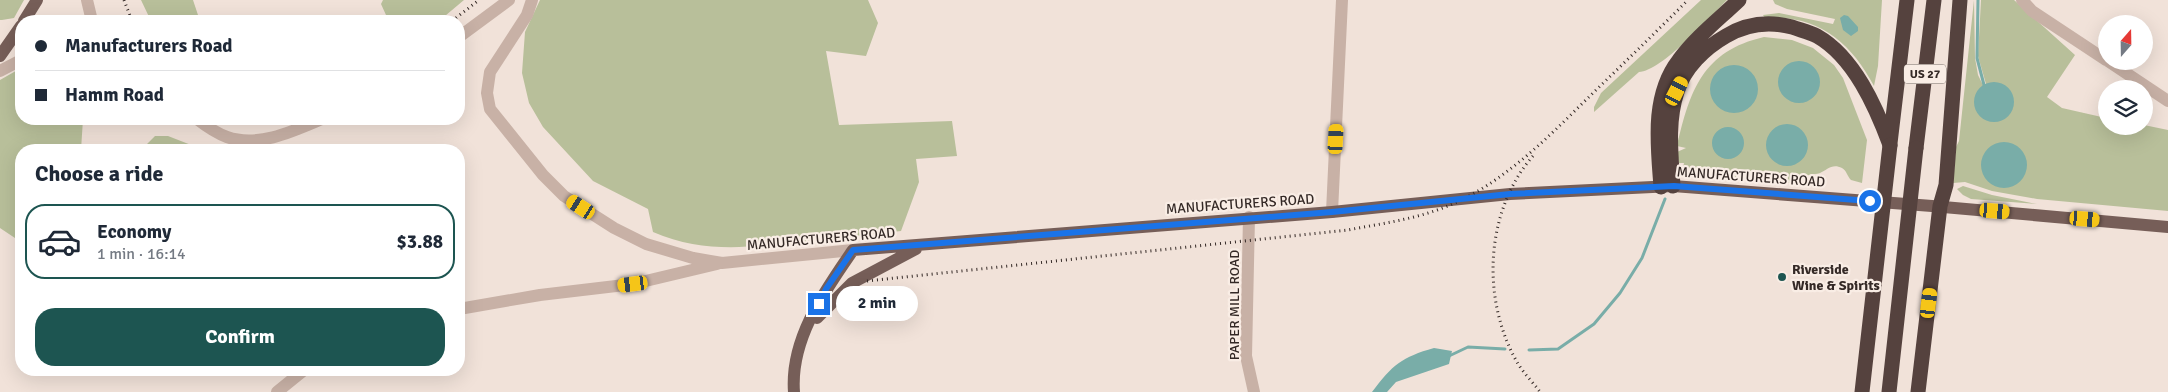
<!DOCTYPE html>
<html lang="en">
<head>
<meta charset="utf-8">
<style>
  :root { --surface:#fff; --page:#f2f2f3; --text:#1f2937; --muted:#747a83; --line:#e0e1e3; --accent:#1d5551 }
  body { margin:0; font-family:Signika,sans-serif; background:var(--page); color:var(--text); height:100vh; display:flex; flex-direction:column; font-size:19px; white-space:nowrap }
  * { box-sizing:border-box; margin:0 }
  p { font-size:16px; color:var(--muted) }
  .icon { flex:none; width:28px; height:28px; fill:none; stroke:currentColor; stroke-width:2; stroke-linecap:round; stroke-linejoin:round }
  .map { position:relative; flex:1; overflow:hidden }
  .side { position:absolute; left:15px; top:144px; width:450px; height:232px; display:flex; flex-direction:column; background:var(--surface); border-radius:20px; box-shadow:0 5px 20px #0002 }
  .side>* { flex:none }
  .guide { position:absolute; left:15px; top:15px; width:450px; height:110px; border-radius:20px; box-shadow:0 5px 20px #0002; display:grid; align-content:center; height:110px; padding:0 20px; background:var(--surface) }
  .needle { width:32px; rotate:20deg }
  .fabs { position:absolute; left:2098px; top:15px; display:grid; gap:10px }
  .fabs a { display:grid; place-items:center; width:55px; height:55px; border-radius:50%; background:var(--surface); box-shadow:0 5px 20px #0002; font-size:25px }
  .end { position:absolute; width:22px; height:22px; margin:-11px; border:6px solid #1a73e8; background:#fff; box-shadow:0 0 0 2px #fff }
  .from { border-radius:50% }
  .bubble { position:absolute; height:35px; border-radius:18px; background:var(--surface); box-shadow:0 5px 20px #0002; font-size:16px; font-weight:700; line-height:35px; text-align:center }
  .car { position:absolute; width:15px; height:30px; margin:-15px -8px; border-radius:6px; box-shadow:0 0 4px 1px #0007; background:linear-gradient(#f5c518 24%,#345 0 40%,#f5c518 0 76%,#345 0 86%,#f5c518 0) }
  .guide b { display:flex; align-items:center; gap:18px; height:48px; font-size:19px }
  .guide b+b { border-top:1px solid var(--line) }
  .guide i { width:12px; height:12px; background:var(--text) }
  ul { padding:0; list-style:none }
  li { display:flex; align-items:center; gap:15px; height:75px; margin:0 10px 8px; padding:0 10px; border:2px solid transparent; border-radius:20px }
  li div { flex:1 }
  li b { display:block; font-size:19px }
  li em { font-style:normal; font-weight:700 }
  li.selected { border-color:var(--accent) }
  li>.icon { width:45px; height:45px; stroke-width:1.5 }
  h2 { padding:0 20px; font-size:22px; line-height:60px }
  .primary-button { display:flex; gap:10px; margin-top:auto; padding:10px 20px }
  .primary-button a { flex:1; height:58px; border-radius:20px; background:var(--accent); color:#fff; font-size:20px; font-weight:700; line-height:58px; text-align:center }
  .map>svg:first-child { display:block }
  .green { fill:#b8bf9a }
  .water { fill:#79ada8 }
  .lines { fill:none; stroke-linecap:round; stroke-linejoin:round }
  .stream { stroke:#79ada8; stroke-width:3 }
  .minor { stroke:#c8b1a6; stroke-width:12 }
  .major { stroke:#765e58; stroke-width:12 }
  .highway { stroke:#55423e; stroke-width:15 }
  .rail { stroke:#342926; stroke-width:3; stroke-dasharray:1 4; stroke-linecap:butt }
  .highway-bridge { stroke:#55423e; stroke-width:15 }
  .route { stroke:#1a73e8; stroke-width:6 }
  .poi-dot { fill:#1d5551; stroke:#f9ede5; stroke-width:2 }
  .labels { text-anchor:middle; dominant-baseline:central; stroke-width:4.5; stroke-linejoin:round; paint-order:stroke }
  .shield { fill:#f9ede5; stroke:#6f645f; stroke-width:1 }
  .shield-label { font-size:12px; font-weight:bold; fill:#342926 }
  .street-label { font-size:14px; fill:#342926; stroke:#f9ede5 }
  .poi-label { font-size:14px; font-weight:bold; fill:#342926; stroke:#f9ede5; text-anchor:start }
</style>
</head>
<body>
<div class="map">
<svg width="2168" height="392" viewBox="0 0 2168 392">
  <rect width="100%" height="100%" fill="#f1e2d9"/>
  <path class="green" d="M0 0H24L14 18 2 20H0Z
    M141 0H193L198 15 203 21H151Z
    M383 0H464L439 21H380L386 15 381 4Z
    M540 0H868L878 23 866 56 826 51 839 125 952 121 957 156 916 159 919 182 901 231C868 235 835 238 802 242 749 247 704 254 653 232L648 209 593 181 543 127 529 103 522 73 525 32Z
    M1701 0H1727C1709 18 1662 71 1639 72L1594 112V107L1601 93Z
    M1773 0H1882L1878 66 1874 86C1851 42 1817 14 1765 18L1763 15 1779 13 1833 24 1835 19 1787 9 1775 4Z
    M1974 0 1975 58 1978 75 1983 85 1986 84 1978 56 1981 0H2014L2075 55 2047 97 2062 108 2106 118V126L2144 125 2168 130V211L2037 199 1992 191 1965 182 1953 183 1956 147 1959 141Z
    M1764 37 1792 40 1813 48 1834 65 1843 78 1867 140 1862 183 1851 180C1847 176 1847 171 1842 168 1832 163 1827 170 1820 173 1813 175 1807 174 1801 178L1800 184 1695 175 1683 168 1684 163H1679L1677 152 1686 148 1677 146C1690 90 1703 51 1764 37Z
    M21 68V119H83L81 150H21V242L0 228V80Z
    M155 136H168L204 150H141Z
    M1963 186 1992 195 2037 204 1971 199 1963 195 1957 189Z"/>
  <path class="water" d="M1844 15 1848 16 1858 27V31L1851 36 1843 30 1840 18Z
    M1778 82a21 21 0 1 1 42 0a21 21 0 1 1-42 0Z
    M1710 89a24 24 0 1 1 48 0a24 24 0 1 1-48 0Z
    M1974 102a20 20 0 1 1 40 0a20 20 0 1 1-40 0Z
    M1766 145a21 21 0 1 1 42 0a21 21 0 1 1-42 0Z
    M1712 143a16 16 0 1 1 32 0a16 16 0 1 1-32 0Z
    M1981 165a23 23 0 1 1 46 0a23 23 0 1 1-46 0Z
    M1434 348 1452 351 1449 364 1396 382 1387 392H1372C1392 365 1402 357 1434 348Z"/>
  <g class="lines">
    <path class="stream" d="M1978 0 1977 58 1984 85
      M1529 350 1558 349 1594 324 1620 293 1642 258 1665 199
      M1449 356 1468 347 1505 349"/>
    <path class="minor" d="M87 0 92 21
      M532 0 527 15 490 72 487 93 490 109 543 175 564 196 614 228 646 244 693 258 722 263 853 250
      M2022 0 2032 11 2106 60
      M459 37 509 0
      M2108 61 2168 101
      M0 71 21 60
      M197 119C206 126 216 133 227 137 258 148 294 131 322 119
      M1332 212 1342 0
      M1249 217 1246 356 1254 392
      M459 309 540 295 633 284 717 264
      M277 392 304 370"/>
    <path class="major" d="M24 21 37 0
      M0 56 21 26
      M817 318 852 283 916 249
      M794 392C790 339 824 292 853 250L1332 212 1510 194 1673 186 1932 206 2168 227"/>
    <path class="highway" d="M1890 143 1907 0
      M1916 148 1934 0
      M1673 186C1671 155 1667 122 1677 92 1684 68 1705 48 1726 36 1746 24 1769 21 1792 27 1800 30 1809 32 1817 36 1854 57 1876 107 1890 145
      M1661 187C1658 146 1651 96 1679 60 1696 37 1718 20 1739 0
      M1918 392 1940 206 1946 185 1960 0"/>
    <path class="rail" d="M124 0 132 21
      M452 21 479 0
      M1533 156C1485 211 1481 299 1517 362 1523 373 1533 382 1540 392
      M867 281 1348 230C1379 224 1410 220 1440 209 1501 187 1548 137 1593 93 1625 62 1657 31 1688 0"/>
    <path class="highway-bridge" d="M1862 392 1890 145
      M1889 392 1916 148"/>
  </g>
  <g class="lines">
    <path class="route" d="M819 304 826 289 853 250 1332 212 1510 194 1674 186 1870 201"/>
  </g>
  <circle class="poi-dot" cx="1782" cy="277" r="5"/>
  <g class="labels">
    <rect class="shield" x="1904" y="64.5" width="42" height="19" rx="4"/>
    <g class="shield-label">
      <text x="1925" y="74">US 27</text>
    </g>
    <g class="street-label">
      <text transform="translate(1751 177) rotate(4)">MANUFACTURERS ROAD</text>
      <text transform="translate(1240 204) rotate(-4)">MANUFACTURERS ROAD</text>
      <text transform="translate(821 239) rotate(-5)">MANUFACTURERS ROAD</text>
      <text transform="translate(1234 305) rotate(-90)">PAPER MILL ROAD</text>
    </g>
    <g class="poi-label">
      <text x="1792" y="269">Riverside<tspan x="1792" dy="16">Wine &amp; Spirits</tspan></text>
    </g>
  </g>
</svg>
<div class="fabs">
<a><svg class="needle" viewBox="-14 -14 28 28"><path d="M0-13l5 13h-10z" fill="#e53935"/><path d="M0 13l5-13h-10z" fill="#747a83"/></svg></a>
<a><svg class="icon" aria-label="layers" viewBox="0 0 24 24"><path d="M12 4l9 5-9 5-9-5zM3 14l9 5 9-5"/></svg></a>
</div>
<i class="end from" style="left:1870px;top:201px"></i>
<i class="end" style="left:819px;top:304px"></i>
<div class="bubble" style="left:836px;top:286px;width:82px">2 min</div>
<i class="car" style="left:1677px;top:91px;rotate:27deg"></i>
<i class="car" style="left:1336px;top:139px;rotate:3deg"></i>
<i class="car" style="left:581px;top:207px;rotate:303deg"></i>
<i class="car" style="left:1995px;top:211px;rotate:95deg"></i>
<i class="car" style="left:2085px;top:219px;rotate:95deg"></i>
<i class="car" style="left:633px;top:284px;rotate:263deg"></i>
<i class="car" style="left:1929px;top:303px;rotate:7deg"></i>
<div class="guide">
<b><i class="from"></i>Manufacturers Road</b>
<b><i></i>Hamm Road</b>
</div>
<section class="side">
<h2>Choose a ride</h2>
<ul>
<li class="selected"><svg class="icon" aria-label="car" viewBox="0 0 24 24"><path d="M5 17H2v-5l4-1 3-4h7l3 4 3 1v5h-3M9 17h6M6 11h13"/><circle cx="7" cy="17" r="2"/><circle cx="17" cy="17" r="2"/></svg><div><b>Economy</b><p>1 min · 16:14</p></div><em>$3.88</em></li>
</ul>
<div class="primary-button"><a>Confirm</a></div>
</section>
</div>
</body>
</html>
